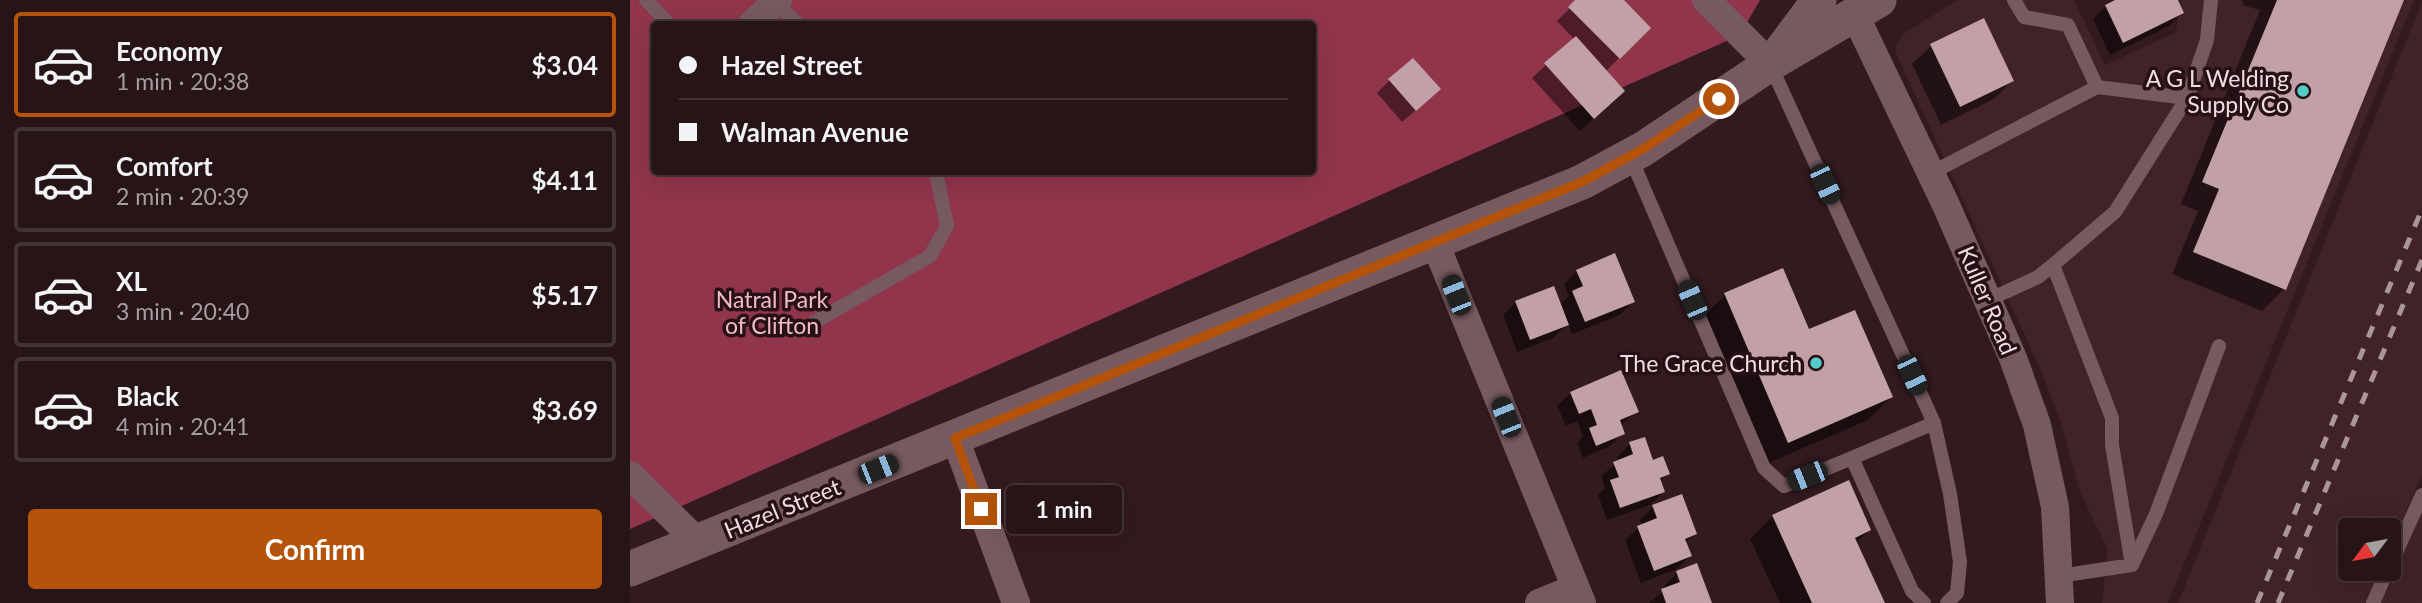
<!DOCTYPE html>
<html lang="en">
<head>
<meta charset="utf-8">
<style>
  :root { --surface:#261417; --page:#322124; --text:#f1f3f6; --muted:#a49ea1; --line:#423336; --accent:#b45309 }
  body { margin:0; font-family:Lato,sans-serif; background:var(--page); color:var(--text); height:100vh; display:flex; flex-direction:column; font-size:26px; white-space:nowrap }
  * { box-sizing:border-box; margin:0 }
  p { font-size:23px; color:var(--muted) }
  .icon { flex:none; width:38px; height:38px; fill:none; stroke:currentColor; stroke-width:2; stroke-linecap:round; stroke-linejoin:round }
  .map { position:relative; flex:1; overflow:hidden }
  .panel { display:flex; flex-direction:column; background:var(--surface); width:630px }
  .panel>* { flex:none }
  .top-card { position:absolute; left:21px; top:21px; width:665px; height:154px; border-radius:7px; box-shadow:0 7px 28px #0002,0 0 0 2px var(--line); display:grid; align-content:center; height:154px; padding:0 28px; background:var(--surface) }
  .needle { width:46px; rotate:238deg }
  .tools { position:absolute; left:1708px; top:518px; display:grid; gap:14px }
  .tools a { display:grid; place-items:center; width:63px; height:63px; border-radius:7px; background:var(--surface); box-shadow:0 7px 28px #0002,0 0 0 2px var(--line); font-size:35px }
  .end { position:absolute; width:32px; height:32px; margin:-16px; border:9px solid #b45309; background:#fff; box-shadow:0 0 0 4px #fff }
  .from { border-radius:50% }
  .bubble { position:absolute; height:49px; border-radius:7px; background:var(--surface); box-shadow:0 7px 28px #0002,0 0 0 2px var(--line); font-size:23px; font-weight:700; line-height:49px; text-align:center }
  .car { position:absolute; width:21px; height:42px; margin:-21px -10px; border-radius:9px; box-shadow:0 0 5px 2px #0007; background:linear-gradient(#222 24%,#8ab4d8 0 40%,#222 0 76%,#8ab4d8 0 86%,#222 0) }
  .top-card b { display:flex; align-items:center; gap:24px; height:66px; font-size:26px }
  .top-card b+b { border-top:2px solid var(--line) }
  .top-card i { width:18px; height:18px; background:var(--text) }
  ul { padding:12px 0 0; list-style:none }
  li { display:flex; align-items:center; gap:21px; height:105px; margin:0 14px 10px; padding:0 14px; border:4px solid var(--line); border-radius:7px }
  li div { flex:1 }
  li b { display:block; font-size:26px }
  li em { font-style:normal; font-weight:700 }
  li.selected { border-color:var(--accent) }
  li>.icon { width:63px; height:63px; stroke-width:1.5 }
  .action { display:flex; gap:14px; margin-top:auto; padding:14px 28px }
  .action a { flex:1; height:80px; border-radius:7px; background:var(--accent); color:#fff; font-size:28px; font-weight:700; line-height:80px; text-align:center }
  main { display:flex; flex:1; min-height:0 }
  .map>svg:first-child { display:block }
  .built { fill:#412229 }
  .forest { fill:#91354c; fill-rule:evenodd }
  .shadow { fill:#0007; fill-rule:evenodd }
  .building { fill:#c1a1a6 }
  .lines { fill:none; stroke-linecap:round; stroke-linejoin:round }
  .service { stroke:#775a5f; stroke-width:14 }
  .minor { stroke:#775a5f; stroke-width:28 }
  .tertiary { stroke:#775a5f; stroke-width:35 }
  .rail { stroke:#aa969a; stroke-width:5; stroke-dasharray:12 12; stroke-linecap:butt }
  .route { stroke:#b45309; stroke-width:9 }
  .poi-dot { fill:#54cdc8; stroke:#281116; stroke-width:2.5 }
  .labels { text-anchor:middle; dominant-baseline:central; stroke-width:7; stroke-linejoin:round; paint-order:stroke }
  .poi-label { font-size:23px; fill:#efdee1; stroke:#281116; text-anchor:end }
  .park-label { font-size:23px; fill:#f1bbc4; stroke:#281116 }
  .street-label { font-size:23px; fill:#efdee1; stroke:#281116 }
</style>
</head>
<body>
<main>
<section class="panel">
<ul>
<li class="selected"><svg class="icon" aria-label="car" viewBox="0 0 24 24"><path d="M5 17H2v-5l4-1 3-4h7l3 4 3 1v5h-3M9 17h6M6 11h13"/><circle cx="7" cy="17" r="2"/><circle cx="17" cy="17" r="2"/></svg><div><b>Economy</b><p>1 min · 20:38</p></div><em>$3.04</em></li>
<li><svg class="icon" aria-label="car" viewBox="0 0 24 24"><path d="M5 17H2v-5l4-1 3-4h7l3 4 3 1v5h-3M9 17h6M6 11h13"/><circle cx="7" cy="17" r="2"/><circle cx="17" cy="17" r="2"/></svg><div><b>Comfort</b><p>2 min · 20:39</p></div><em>$4.11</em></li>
<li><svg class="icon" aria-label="car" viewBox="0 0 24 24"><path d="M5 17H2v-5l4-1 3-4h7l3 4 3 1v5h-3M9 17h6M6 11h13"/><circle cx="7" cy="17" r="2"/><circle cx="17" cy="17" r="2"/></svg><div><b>XL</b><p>3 min · 20:40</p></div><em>$5.17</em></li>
<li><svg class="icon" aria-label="car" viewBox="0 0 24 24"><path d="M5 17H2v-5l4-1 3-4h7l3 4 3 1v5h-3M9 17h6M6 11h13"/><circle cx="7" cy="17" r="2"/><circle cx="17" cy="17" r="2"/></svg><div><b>Black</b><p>4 min · 20:41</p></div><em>$3.69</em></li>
</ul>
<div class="action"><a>Confirm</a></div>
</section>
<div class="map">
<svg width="1792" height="603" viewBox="0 0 1792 603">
  <rect width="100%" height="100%" fill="#321a1f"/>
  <path class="built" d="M1327 0H1444L1475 65 1546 32 1551 0H1784L1538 603H1472L1478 550 1450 492 1430 420 1412 373 1265 51 1268 41 1275 33Z
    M1792 2V475L1759 552V530H1720V569H1751L1736 603H1548Z
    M1792 507V603H1751Z"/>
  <path class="forest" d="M0 0H1130L1110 35 0 529ZM24 24H682V172H24Z"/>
  <path class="shadow" d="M948 0H991L1019 28 975 72 980 104 950 131 902 78 944 39 927 21Z
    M1489 0H1546L1552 13 1539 26 1480 55 1463 19 1476 6Z
    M1611 0H1773L1654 289 1632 311 1542 274 1568 211 1551 204 1630 10 1615 6Z
    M1354 20 1382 81 1364 99 1311 125 1282 64 1301 46Z
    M760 80 795 102 772 122 747 93Z
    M1152 270 1179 332 1261 397 1238 420 1136 464 1072 318 1095 295Z
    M947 271 1003 301 990 315 942 334 938 324 923 338 887 352 873 315 886 302 929 306 939 296 934 284Z
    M941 393 1007 411 990 426 993 433 980 446 953 458 947 443 953 436 947 421 936 426 927 406Z
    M1000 444 1038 473 1029 482 1033 492 1020 505 977 520 968 495 975 488 971 476 988 462 987 457Z
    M1023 507 1065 534 1055 543 1060 556 1047 569 1011 583 995 540 1012 525 1010 520Z
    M1143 516 1239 530 1226 543 1253 603H1150L1120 539Z
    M1047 573 1080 603H1019L1035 590 1034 586ZM1046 577H1050L1052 591Z"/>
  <path class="building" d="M945 0H994L1021 28 990 59 938 7Z
    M1485 0H1548L1554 13 1493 43 1475 5Z
    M1647 0H1774L1656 290 1563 252 1589 189 1572 182Z
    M1354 18 1384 81 1330 107 1300 44Z
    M946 36 995 91 964 119 914 63Z
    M783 58 811 89 786 111 758 79Z
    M985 253 1005 302 955 322 942 291 953 286 946 270Z
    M1153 268 1179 329 1225 310 1263 397 1158 443 1094 293Z
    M924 286 939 325 900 340 885 301Z
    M991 370 1009 412 990 420 995 434 966 446 959 428 967 425 961 409 949 414 940 392Z
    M1015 437 1023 460 1033 456 1040 474 1030 478 1035 492 990 508 980 480 989 477 983 462 1003 454 999 442Z
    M1219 480 1241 530 1225 538 1255 603H1182L1142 515Z
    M1052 494 1067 534 1055 539 1062 556 1024 571 1007 526 1027 518 1022 505Z
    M1067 563 1082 603H1036L1031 589 1050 582 1046 571Z"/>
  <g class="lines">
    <path class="service" d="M16 0 39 24
      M1384 0 1394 17 1438 25 1467 87
      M145 2 168 24
      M1140 64 1304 423 1320 494 1330 562 1327 593 1317 603
      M1000 156 1134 468 1154 486 1222 458 1282 591 1294 603
      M1301 173 1467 87 1557 98
      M1423 265 1485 212 1557 98 1577 40 1581 0
      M1358 300 1408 277 1423 265 1482 418V445L1502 565
      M169 331 300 256 317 226 306 172
      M1222 458 1304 423
      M1759 568 1792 495
      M1429 576 1502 565 1526 514 1589 346
      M1743 603 1758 569"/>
    <path class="minor" d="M1076 0 1140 64
      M1225 15 1316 205 1383 358 1407 425 1425 507 1430 603
      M122 24 148 0
      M805 243 952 603
      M325 438 386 603
      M0 475 68 542
      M909 603 946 588"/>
    <path class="tertiary" d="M1151 51 1189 0
      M0 569 952 182 1013 149 1140 64 1249 0"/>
    <path class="rail" d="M1627 603 1792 209
      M1648 603 1792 260"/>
  </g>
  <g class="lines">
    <path class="route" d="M351 509 325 438 952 182 1013 149 1089 99"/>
  </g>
  <g class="poi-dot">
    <circle cx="1673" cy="91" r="7"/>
    <circle cx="1186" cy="363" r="7"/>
  </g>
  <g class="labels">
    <g class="poi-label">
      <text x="1659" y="78">A G L Welding<tspan x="1659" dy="26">Supply Co</tspan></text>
      <text x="1172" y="363">The Grace Church</text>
    </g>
    <g class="park-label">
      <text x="142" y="299">Natral Park<tspan x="142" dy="26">of Clifton</tspan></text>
    </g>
    <g class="street-label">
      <text transform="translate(1358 300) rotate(67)">Kuller Road</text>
      <text transform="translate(152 508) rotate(-22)">Hazel Street</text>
    </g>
  </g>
</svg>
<div class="tools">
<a><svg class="needle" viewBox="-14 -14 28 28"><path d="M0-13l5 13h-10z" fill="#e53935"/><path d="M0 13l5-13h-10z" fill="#a49ea1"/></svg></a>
</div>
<i class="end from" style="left:1089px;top:99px"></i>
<i class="end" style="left:351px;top:509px"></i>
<div class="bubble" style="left:376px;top:485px;width:116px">1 min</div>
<i class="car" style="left:1195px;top:184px;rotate:155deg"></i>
<i class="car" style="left:826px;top:295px;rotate:338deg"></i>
<i class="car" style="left:1062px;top:300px;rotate:337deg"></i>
<i class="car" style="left:1282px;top:375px;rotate:155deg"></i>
<i class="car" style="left:876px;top:417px;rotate:338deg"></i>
<i class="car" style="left:248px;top:469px;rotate:68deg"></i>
<i class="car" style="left:1177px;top:476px;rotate:248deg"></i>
<div class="top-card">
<b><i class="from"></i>Hazel Street</b>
<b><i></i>Walman Avenue</b>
</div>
</div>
</main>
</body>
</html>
